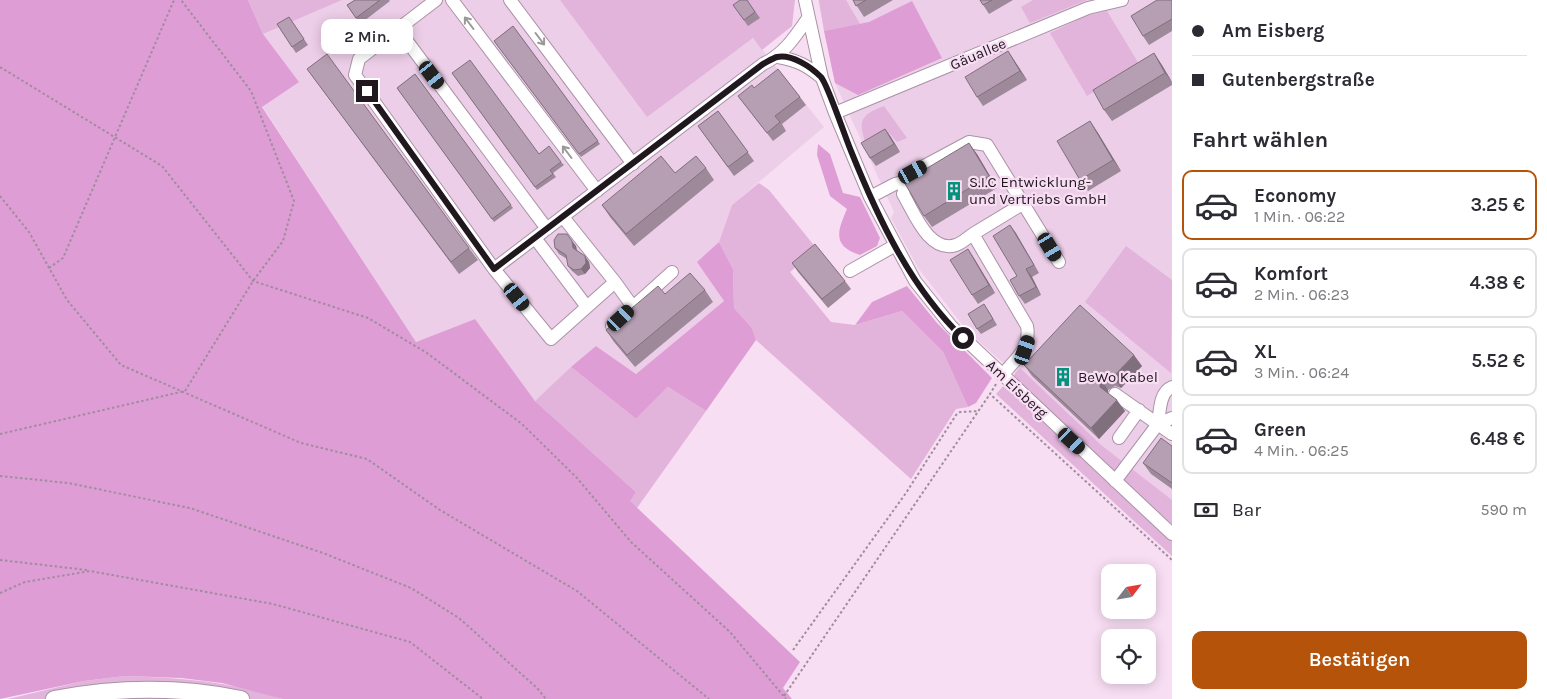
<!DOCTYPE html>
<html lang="de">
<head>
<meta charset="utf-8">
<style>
  :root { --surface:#fff; --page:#f7f7f7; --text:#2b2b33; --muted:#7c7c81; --line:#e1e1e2; --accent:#b45309 }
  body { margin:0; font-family:Karla,sans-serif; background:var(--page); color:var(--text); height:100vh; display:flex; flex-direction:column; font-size:19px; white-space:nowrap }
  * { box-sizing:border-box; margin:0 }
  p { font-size:16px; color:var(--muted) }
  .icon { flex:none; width:28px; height:28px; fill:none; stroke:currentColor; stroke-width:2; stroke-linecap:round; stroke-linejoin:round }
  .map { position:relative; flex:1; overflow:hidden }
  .details { display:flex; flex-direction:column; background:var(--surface); width:375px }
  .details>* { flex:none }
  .guide { display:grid; align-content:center; height:110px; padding:0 20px; background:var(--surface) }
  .needle { width:32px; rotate:59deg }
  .controls { position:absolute; left:1101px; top:564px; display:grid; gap:10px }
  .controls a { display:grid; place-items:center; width:55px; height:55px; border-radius:10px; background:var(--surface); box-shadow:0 2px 12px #0003; font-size:25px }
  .end { position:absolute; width:22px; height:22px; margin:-11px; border:6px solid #20171f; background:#fff; box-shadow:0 0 0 2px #fff }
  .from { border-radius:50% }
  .bubble { position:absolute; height:35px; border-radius:10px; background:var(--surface); box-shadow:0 2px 12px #0003; font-size:16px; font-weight:600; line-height:35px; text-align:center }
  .car { position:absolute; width:15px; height:30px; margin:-15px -8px; border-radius:6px; box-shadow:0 0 4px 1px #0007; background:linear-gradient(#222 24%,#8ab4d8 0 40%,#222 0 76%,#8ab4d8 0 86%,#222 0) }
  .guide b { display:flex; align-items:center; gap:18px; height:48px; font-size:19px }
  .guide b+b { border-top:1px solid var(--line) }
  .guide i { width:12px; height:12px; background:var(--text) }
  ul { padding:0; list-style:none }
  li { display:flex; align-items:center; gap:15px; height:70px; margin:0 10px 8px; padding:0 10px; border:2px solid var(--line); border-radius:10px }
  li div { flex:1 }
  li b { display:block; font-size:19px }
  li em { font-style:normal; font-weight:600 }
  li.selected { border-color:var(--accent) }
  li>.icon { width:45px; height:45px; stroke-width:1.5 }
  h2 { padding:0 20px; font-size:22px; line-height:60px }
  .pay { display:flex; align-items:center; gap:12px; height:55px; padding:0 20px; font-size:19px }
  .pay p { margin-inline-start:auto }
  .action { display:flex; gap:10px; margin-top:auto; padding:10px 20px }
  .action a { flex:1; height:58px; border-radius:10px; background:var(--accent); color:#fff; font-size:20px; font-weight:600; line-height:58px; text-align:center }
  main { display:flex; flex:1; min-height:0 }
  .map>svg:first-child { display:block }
  .built { fill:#edcee8 }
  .green { fill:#e2b3db }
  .forest { fill:#de9ed5 }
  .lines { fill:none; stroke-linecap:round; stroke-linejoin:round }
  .minor-casing { stroke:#aa93a6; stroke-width:14 }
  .major-casing { stroke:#aa93a6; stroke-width:18 }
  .path { stroke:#9f8c9c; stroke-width:2; stroke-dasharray:2.5 2.5; stroke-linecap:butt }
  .minor { stroke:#fff; stroke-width:12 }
  .major { stroke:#fff; stroke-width:16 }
  .wall { fill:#9d899a }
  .shaded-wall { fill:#806f7d }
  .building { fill:#b79fb3; stroke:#806f7d }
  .oneway { stroke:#9b979a }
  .route { stroke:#20171f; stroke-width:6 }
  .labels { text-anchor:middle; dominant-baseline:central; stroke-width:4.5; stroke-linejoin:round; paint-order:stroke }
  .street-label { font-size:15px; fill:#20171f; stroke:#f8def3 }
  .poi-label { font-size:15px; fill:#20171f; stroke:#f8def3; text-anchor:start }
</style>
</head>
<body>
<main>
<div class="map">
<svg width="1172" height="699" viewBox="0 0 1172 699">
  <rect width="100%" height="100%" fill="#f8def3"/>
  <path class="built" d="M342 0H560L647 116 753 38 824 127 732 205 719 242 698 262 724 301 636 374 596 346 535 401 475 319 416 342 262 106 298 82 263 34Z
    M818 0H1172V510L968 332 918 268 891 218 894 212 835 83Z"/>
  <path class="green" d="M248 0H342L263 34Z
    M560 0H795L792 26 762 50 753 38 647 117Z
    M819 0H846L860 24 824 31Z
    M1033 0H1087L1030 23 1021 7Z
    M1107 11 1139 64 1087 96 1050 33 1086 16Z
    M884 106 907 138 897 142 890 134 867 148C859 123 857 116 884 106Z
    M759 183 769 190 817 249 790 272 831 322 855 325 902 311 943 352 968 407 956 409 911 479 756 340 752 328 734 308 733 269 719 242 732 205Z
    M1126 246 1172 280 1171 373 1085 302Z
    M571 367 636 419 668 387 706 411 637 508 629 501 636 492 535 401Z
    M1020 368 1101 445 1172 500V556L996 394Z
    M125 676C179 678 231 681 283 699H8L84 681Z"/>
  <path class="forest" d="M0 0H248L263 34 299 82 262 107 416 342 475 319 535 401 636 492 630 501 800 662 783 688 792 699H283L222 683 181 678 125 676 84 681 0 699Z
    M912 1 942 58 858 95 835 83 824 31 869 22Z
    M818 144 830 154 843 193 860 197 880 238 877 246 860 255C831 246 838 230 847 209L830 196 817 155Z
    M719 242 733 269 734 308 752 328 756 340 706 411 668 387 636 419 571 367 596 346 636 374 724 301 697 262Z
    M907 286 937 323 992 378 976 403 968 407 943 352 902 311 855 325 872 302Z"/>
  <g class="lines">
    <g class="minor-casing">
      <path id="minor" d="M436 0 398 29 547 229
        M452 0 597 191
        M510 0 633 164
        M805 0 822 78 835 113 870 197 915 281 951 326 1172 534
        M398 29 359 59 355 75 494 269 551 339 615 282 563 217
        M778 57C797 60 808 66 822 78
        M835 113 1088 8 1122 0
        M870 197 895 184 907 181
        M973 234 1024 203
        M535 238 587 307
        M494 269 763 64C784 54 795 37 808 18
        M850 271 894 246
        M615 282 633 307
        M612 326 672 272
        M1002 375C1016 359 1031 348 1027 326L973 234C967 238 962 243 956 245 929 254 914 212 903 194L907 181 913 172 969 142 987 145 1059 262
        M1172 387C1159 392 1160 413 1158 424L1172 418
        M1115 394 1172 434
        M1119 438 1139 410
        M1115 481 1158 424"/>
    </g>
    <g class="major-casing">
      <path id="major" d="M54 699C117 687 178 686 241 699"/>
    </g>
    <path class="path" d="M0 67 162 166 253 281 368 318 427 353 522 424 577 478 631 542 730 632 786 699
      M0 196 29 232 67 300 121 365 301 443 367 459 440 510 577 591 709 699
      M49 268 63 258 174 0
      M996 384 990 394 1172 560
      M0 434 185 391 253 281 283 241 294 201 251 91 181 0
      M0 476 68 483 190 508 323 553 411 588 459 618 537 688 546 699
      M0 560 87 570
      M0 593 25 582 90 571 273 604 410 642 483 699
      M793 650 906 493 956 415 960 412 979 411
      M784 696 990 394"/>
    <use href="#minor" class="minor"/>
    <use href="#major" class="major"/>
  </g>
  <path class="wall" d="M355 0H389L390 1 360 24 347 5Z
    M747 0 760 18 748 26 733 5Z
    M853 0H893L864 17Z
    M980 0H1013L989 14Z
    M1172 0V31L1149 45 1143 36Z
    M289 17 308 45 296 53 277 24Z
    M513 26 600 144 581 157 494 41Z
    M1008 51 1027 80 983 106 977 97Z
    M1154 53 1172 82V85L1112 121 1104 110Z
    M307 69 469 248 478 260 459 274Z
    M452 73 539 154 561 162 564 165 553 173 556 177 537 190Z
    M415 74 513 208 494 222 397 88Z
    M754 88 800 97 806 105 782 124 786 131 773 141 738 96Z
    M718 111 754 161 734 176 698 126Z
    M1090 121 1098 133 1121 171 1088 191 1080 180Z
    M885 129 900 152 876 166 870 158Z
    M977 154 997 188 932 227 924 216Z
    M706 168 714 180 634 246 610 217 602 205Z
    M1010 225 1039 273 1032 277 1041 295 1025 304 1019 296Z
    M572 241 576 246 577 250 589 262 590 268 585 274 578 276 572 271 568 266 567 259 559 254 555 248Z
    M968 249 995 293 978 304 972 295Z
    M792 263 845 281 851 289 828 308 798 272Z
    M705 290 713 302 635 367 614 342 606 330Z
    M988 310 997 325 981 334 977 329Z
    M1024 365 1142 366 1121 388 1115 386 1108 390V393L1125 411 1099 439 1032 376Z
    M1172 446V489L1151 474 1143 463Z"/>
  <path class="shaded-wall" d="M1008 51 1014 60 1027 80 1020 71Z
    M1154 53 1162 65 1172 82 1165 73Z
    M1090 121 1098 133 1121 171 1113 160Z
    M885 129 891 137 900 152 894 144Z
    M969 143 977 154 997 188 989 176Z
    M1010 225 1016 233 1039 273 1034 265Z
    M572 241 576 246 577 253 573 248Z
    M968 249 974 258 995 293 989 285Z
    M585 256 589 262 590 268 585 274 581 269Z
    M1026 269 1032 277 1041 295 1036 287Z
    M1134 355 1142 366 1121 388 1113 377Z
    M1100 378 1108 390V398L1100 387Z
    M1117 400 1125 411 1099 439 1091 428Z"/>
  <path class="building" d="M355 0H380L356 18 347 5Z
    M740 0H747L755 12 744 20 733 5Z
    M853 0H866L856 6Z
    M980 0H992L983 5Z
    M1157 0H1172V19L1143 36 1131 16Z
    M289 17 304 39 292 47 277 24Z
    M513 26 598 141 579 154 494 41Z
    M1008 51 1020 71 977 97 965 77Z
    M1154 53 1165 73 1104 110 1093 90Z
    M327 54 469 248 451 262 307 69Z
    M470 60 539 154 549 146 561 162 550 170 553 174 535 187 452 73Z
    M778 69 800 97 775 116 780 122 767 133 738 96 752 85 754 88Z
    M415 74 511 205 492 219 397 88Z
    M718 111 748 152 728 167 698 126Z
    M1090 121 1113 160 1080 180 1057 141Z
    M885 129 894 144 870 158 861 143Z
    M969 143 989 176 924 216 904 182Z
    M661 156 675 173 696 156 706 168 626 234 602 205Z
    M1010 225 1034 265 1026 269 1036 287 1019 296 1010 280 1017 276 993 236Z
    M558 234H567L572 241 573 248 585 256 586 263 581 269 574 270 568 266 566 255 555 248 554 240Z
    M815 244 845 281 822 299 792 263Z
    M968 249 989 285 972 295 950 260Z
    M690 273 705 290 627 355 606 330 658 286 665 294Z
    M984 304 993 319 977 329 968 314Z
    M1080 305 1134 355 1113 377 1107 375 1100 378V387L1117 400 1091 428 1024 365Z
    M1161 438 1172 446V483L1143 463Z"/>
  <defs><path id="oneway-shaft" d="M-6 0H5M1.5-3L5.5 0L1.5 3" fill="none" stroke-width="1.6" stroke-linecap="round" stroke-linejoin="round" transform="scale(1.25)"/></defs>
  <g class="oneway">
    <use href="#oneway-shaft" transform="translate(469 23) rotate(-127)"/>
    <use href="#oneway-shaft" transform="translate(540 39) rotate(53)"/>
    <use href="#oneway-shaft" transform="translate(567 152) rotate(-127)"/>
  </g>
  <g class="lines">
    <path class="route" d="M367 91 494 269 763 64C767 62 773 58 777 57 792 54 811 67 821 77 828 85 845 137 851 151 878 218 910 287 963 338"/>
  </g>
  <defs>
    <g id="building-bare" transform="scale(1.5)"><path d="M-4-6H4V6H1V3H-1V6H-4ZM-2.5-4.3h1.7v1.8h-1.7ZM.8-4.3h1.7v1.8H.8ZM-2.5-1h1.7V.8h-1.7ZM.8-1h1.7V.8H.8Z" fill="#04927d" stroke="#f8def3" stroke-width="2.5" paint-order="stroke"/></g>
  </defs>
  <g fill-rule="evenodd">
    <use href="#building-bare" x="954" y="191"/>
    <use href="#building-bare" x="1063" y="377"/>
  </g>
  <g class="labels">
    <g class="street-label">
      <text transform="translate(978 54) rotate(-23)">Gäuallee</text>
      <text transform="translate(1017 389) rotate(43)">Am Eisberg</text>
    </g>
    <g class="poi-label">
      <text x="969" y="182">S.I.C Entwicklung-<tspan x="969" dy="17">und Vertriebs GmbH</tspan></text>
      <text x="1078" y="377">BeWo Kabel</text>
    </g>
  </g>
</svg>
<div class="controls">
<a><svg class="needle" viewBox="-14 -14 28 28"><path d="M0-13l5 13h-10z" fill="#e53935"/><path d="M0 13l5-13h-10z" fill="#7c7c81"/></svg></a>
<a><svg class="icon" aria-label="locate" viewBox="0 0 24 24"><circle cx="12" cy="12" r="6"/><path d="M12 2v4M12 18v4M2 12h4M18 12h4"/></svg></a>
</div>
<i class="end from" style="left:963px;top:338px"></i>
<i class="end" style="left:367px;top:91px"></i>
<div class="bubble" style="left:321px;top:19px;width:92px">2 Min.</div>
<i class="car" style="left:432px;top:75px;rotate:143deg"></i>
<i class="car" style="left:913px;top:172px;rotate:61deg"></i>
<i class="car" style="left:1050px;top:247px;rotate:149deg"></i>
<i class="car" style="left:517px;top:297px;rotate:141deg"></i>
<i class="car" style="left:621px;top:318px;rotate:47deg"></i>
<i class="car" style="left:1025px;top:350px;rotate:19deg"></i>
<i class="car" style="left:1072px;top:441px;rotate:133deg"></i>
</div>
<section class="details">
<div class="guide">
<b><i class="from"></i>Am Eisberg</b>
<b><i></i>Gutenbergstraße</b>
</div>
<h2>Fahrt wählen</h2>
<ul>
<li class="selected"><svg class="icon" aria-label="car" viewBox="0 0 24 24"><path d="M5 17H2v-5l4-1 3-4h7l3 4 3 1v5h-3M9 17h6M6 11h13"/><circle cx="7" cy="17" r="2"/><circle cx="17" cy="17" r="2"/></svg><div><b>Economy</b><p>1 Min. · 06:22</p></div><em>3.25 €</em></li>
<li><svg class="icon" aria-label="car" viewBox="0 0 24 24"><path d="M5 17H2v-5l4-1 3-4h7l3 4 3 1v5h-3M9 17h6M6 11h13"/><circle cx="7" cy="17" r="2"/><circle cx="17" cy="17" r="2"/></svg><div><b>Komfort</b><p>2 Min. · 06:23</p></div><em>4.38 €</em></li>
<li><svg class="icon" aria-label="car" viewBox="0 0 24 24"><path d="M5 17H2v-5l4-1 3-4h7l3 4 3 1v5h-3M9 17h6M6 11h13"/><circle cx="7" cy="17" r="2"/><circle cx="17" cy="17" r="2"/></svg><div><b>XL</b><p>3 Min. · 06:24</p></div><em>5.52 €</em></li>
<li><svg class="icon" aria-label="car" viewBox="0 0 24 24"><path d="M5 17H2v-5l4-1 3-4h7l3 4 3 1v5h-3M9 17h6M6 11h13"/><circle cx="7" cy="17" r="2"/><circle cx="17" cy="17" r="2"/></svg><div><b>Green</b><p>4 Min. · 06:25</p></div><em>6.48 €</em></li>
</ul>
<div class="pay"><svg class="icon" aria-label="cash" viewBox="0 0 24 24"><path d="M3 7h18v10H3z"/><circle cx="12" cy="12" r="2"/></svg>Bar<p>590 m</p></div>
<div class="action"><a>Bestätigen</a></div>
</section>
</main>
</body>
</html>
